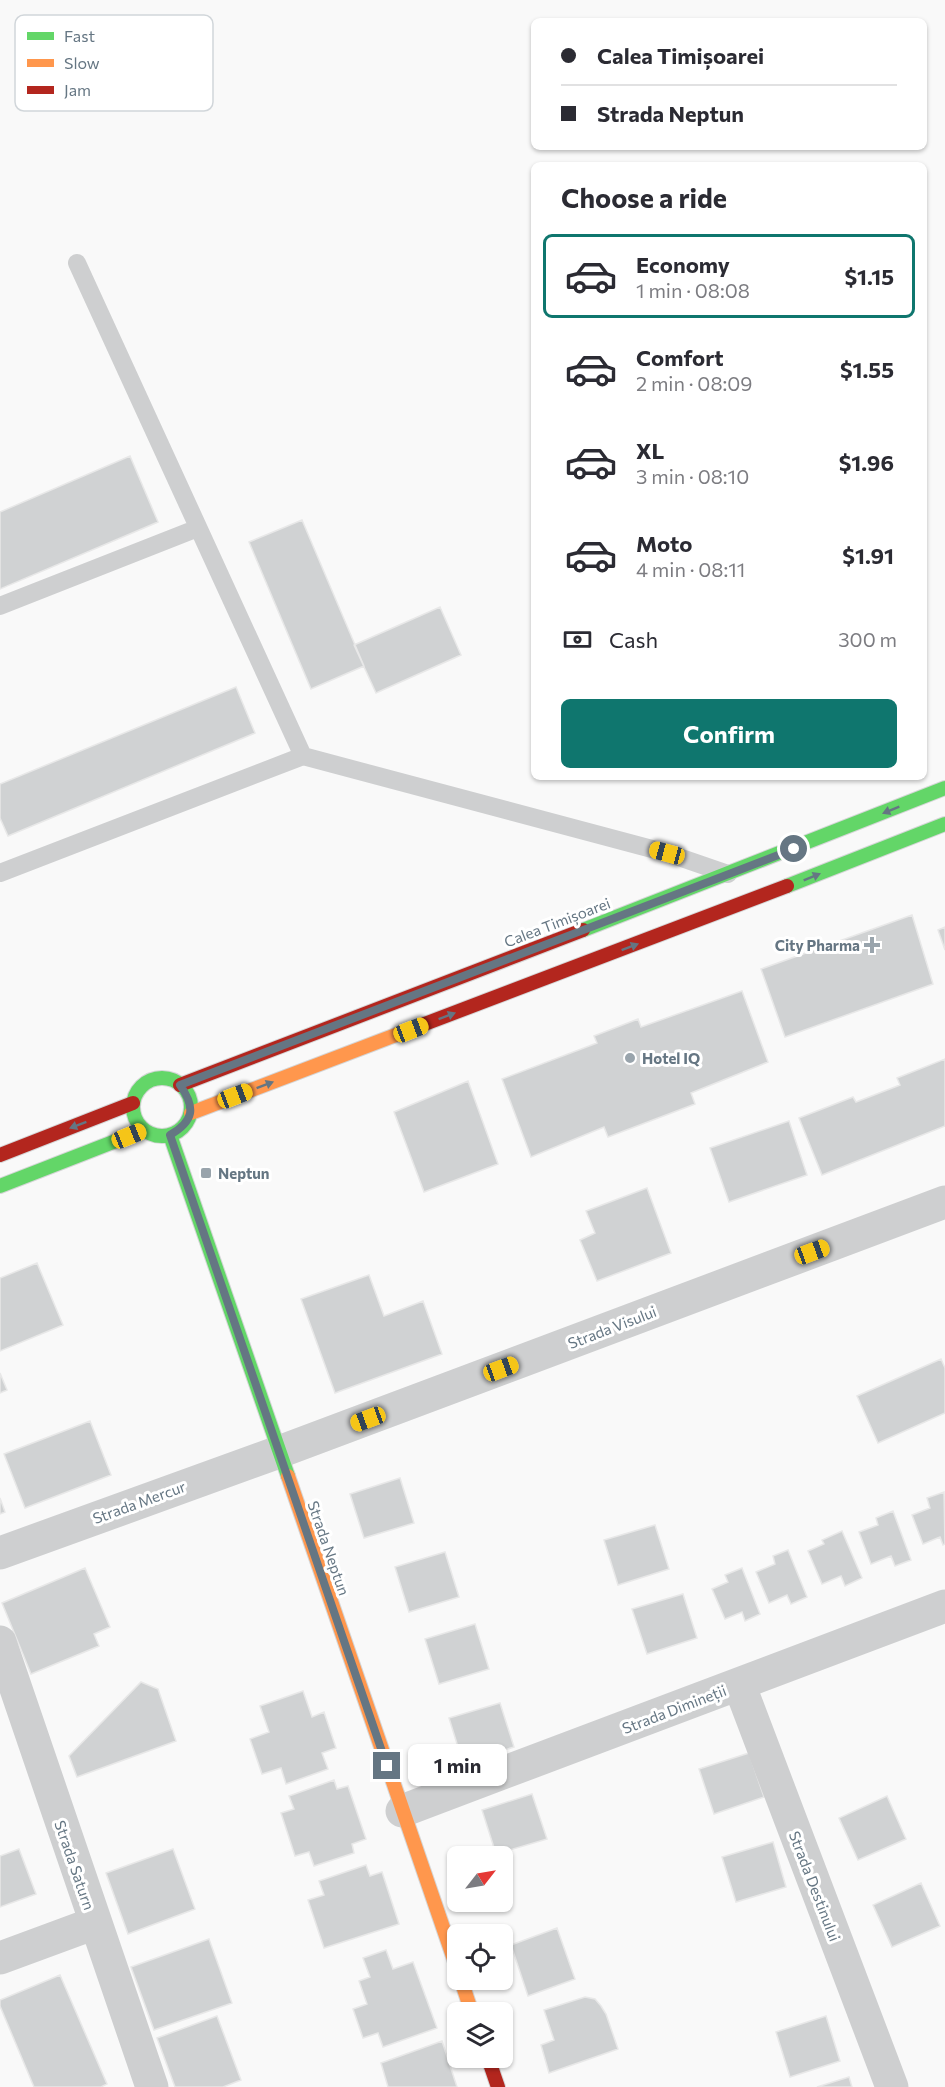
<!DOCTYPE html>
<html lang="en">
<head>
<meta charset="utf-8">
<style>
  :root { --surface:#fff; --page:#f2f2f3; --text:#2b2b33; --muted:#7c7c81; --line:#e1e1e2; --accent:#0f766e }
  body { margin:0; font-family:Commissioner,sans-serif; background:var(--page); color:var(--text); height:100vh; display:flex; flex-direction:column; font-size:22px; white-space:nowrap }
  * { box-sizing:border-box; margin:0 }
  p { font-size:20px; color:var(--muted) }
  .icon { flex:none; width:33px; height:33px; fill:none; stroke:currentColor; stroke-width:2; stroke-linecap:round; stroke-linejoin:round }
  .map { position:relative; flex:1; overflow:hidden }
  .sheet { position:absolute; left:531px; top:162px; width:396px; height:618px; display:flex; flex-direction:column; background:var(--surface); border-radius:9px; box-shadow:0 2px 4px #0004 }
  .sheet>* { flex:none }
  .top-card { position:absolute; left:531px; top:18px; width:396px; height:132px; border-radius:9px; box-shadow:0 2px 4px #0004; display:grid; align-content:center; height:132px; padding:0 30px; background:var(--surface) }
  .needle { width:39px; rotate:59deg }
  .buttons { position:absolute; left:447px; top:1846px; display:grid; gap:12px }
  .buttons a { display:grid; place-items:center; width:66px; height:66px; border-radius:9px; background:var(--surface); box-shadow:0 2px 4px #0004; font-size:30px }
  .end { position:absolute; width:27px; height:27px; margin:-14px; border:8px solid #657683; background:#fff; box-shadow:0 0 0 3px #fff }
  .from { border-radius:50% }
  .bubble { position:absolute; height:42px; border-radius:9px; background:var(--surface); box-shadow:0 2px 4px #0004; font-size:20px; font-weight:700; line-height:42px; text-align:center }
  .car { position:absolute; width:18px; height:36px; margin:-18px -9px; border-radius:8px; box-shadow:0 0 4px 2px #0007; background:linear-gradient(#f5c518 24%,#345 0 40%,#f5c518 0 76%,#345 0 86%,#f5c518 0) }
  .top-card b { display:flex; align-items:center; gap:21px; height:57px; font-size:22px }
  .top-card b+b { border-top:2px solid var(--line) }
  .top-card i { width:15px; height:15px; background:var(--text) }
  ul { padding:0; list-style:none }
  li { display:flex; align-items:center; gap:18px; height:84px; margin:0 12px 9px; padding:0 18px; border:3px solid transparent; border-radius:9px }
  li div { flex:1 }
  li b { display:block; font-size:22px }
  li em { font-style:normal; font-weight:700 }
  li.selected { border-color:var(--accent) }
  li>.icon { width:54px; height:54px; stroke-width:1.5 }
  h2 { padding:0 30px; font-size:27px; line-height:72px }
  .pay { display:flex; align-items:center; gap:15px; height:66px; padding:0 30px; font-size:22px }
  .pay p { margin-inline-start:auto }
  .button { display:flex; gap:12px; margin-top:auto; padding:12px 30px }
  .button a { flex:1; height:69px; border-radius:9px; background:var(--accent); color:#fff; font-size:24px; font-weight:700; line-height:69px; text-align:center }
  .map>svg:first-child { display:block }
  .building { fill:#d0d2d3; stroke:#e8e8e8; stroke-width:1.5 }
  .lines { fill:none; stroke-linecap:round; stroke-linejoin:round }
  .fast-casing { stroke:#d5d6d7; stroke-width:16 }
  .slow-casing { stroke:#d5d6d7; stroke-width:16 }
  .jam-casing { stroke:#d5d6d7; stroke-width:16 }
  .lane { stroke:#cecfd0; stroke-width:18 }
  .street { stroke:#cecfd0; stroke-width:33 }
  .fast { stroke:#63d668; stroke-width:14 }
  .slow { stroke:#ff974d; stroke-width:14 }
  .jam { stroke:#b3261e; stroke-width:14 }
  .oneway { fill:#657683 }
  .route { stroke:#657683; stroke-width:8 }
  .poi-dot { fill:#99a4ac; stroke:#fff; stroke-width:2 }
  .labels { text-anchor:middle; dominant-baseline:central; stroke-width:6; stroke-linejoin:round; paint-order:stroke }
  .street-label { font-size:15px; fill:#657683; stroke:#fff }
  .poi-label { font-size:15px; font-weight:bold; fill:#657683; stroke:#fff; text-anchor:start }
  .key { fill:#fff; stroke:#d1d6da; stroke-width:1.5 }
  .key-label { font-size:16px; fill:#657683 }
</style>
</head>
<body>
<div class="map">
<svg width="945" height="2087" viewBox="0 0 945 2087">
  <rect width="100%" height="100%" fill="#f9f9f9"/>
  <path class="building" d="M130 456 158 522 0 589V512Z
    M302 520 364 666 311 689 249 542Z
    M440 607 461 655 376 693 354 645Z
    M236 687 255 733 8 836 0 818V784Z
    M912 915 933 984 785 1037 761 969Z
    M945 927V950L938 930Z
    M742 991 768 1062 691 1093 695 1104 608 1137 604 1127 531 1157 502 1079 597 1043 594 1036 638 1019 641 1027Z
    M945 1059V1126L822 1175 799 1118 853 1097 856 1102 900 1085 897 1078Z
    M468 1081 498 1164 424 1192 394 1112Z
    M789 1121 807 1175 729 1202 710 1148Z
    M647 1188 671 1253 597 1281 580 1240 595 1233 586 1211Z
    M37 1263 63 1325 0 1351V1278Z
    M369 1275 384 1316 423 1301 442 1354 335 1393 301 1299Z
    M941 1359 945 1368V1413L878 1443 857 1396Z
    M0 1373 7 1390 0 1393Z
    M90 1421 111 1475 25 1508 4 1454Z
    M400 1478 414 1523 364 1538 350 1494Z
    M944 1492 945 1544 943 1545 940 1537 923 1544 912 1515 930 1508 927 1498Z
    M0 1498 5 1512 0 1514Z
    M893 1511 911 1560 895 1566 891 1556 871 1564 859 1532 878 1525 876 1518Z
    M655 1525 669 1569 618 1585 604 1540Z
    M842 1531 862 1578 845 1586 841 1576 822 1584 808 1551 824 1544 822 1540Z
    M788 1550 807 1597 791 1604 787 1595 769 1603 756 1572 775 1564 773 1556Z
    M445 1552 459 1597 409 1612 395 1567Z
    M85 1568 110 1627 94 1634 99 1646 31 1674 2 1603Z
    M742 1568 760 1614 745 1621 742 1612 725 1619 712 1589 728 1582 725 1575Z
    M683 1594 697 1638 647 1654 632 1609Z
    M475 1624 489 1669 439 1684 425 1639Z
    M141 1682 158 1689 176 1741 77 1777 69 1756Z
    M303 1691 312 1717 324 1712 336 1748 322 1753 328 1769 286 1784 281 1768 262 1774 250 1739 269 1732 260 1706Z
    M500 1703 514 1747 463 1763 449 1718Z
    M749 1753 764 1797 714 1814 699 1769Z
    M334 1780 337 1789 348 1786 366 1839 352 1844 354 1853 314 1866 309 1852 295 1856 281 1813 294 1809 289 1796Z
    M532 1794 547 1839 496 1854 482 1810Z
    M887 1796 906 1839 858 1860 839 1818Z
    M773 1842 786 1887 736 1902 722 1857Z
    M19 1849 36 1894 0 1907V1856Z
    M173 1849 195 1909 128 1934 106 1873Z
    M366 1865 370 1876 382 1872 399 1924 324 1948 308 1900 324 1895 319 1881Z
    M921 1883 940 1926 892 1947 873 1905Z
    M557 1928 575 1979 528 1996 511 1945Z
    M209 1939 232 2003 154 2030 131 1967Z
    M386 1950 393 1969 413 1962 437 2028 383 2047 378 2033 363 2038 353 2009 367 2004 359 1981 370 1977 363 1958Z
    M60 1975 107 2084 101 2087H34L0 2006V2000Z
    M585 1997 595 1999 601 2006 606 2014 618 2049 549 2073 541 2045 554 2040 544 2010Z
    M217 2016 241 2080 223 2087H175L157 2038Z
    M826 2016 840 2061 790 2077 776 2032Z
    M442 2041 457 2087H388L381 2063Z
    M849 2077 852 2087H817Z"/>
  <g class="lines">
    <g class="fast-casing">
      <path id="fast" d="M787 886 945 824
        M583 930 945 788
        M133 1107a29 29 0 1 1 58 0a29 29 0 1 1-58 0Z
        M170 1135 288 1476
        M0 1186 144 1130"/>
    </g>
    <g class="slow-casing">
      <path id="slow" d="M191 1113 422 1025
        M288 1476 458 1971
        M461 1980 472 2013"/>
    </g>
    <g class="jam-casing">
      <path id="jam" d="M422 1025 787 886
        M180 1085 583 930
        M0 1155 133 1103
        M488 2058 498 2087"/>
    </g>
    <path class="lane" d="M77 263 303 756
      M0 606 198 528
      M0 873 303 756 667 853 728 874"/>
    <path class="street" d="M0 1553 279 1452 945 1202
      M0 1642 152 2087
      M739 1684 892 2087
      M402 1811 945 1606
      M0 1958 95 1923"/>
    <use href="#fast" class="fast"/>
    <use href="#slow" class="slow"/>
    <use href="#jam" class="jam"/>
  </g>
  <defs><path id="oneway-solid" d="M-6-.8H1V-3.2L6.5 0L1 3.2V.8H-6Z" transform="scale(1.5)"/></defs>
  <g class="oneway">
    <use href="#oneway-solid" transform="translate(891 810) rotate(158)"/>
    <use href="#oneway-solid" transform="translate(812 877) rotate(-22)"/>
    <use href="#oneway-solid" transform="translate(630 947) rotate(-21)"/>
    <use href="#oneway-solid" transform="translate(447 1016) rotate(-21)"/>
    <use href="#oneway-solid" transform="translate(265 1085) rotate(-21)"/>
    <use href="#oneway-solid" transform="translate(78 1125) rotate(159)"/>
  </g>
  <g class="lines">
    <path class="route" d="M387 1766 170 1135C194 1121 196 1108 180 1085L794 849"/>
  </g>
  <g class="poi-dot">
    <path d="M869 936h6v6h6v6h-6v6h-6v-6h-6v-6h6z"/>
    <circle cx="630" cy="1058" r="6"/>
    <rect x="200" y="1167" width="12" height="12" rx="3"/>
  </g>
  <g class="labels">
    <g class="street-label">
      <text transform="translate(557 922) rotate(-21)">Calea Timișoarei</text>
      <text transform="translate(612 1327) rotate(-21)">Strada Visului</text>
      <text transform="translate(139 1502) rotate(-20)">Strada Mercur</text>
      <text transform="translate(329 1548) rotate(71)">Strada Neptun</text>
      <text transform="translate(674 1709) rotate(-21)">Strada Dimineții</text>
      <text transform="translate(75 1865) rotate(71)">Strada Saturn</text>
      <text transform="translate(815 1886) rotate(69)">Strada Destinului</text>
    </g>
    <g class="poi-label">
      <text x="860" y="945" text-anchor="end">City Pharma</text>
      <text x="642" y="1058">Hotel IQ</text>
      <text x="218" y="1173">Neptun</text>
    </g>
  </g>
  <rect x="15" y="15" width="198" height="96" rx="9" class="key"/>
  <rect x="27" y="32" width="27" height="8" fill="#63d668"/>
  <rect x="27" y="59" width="27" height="8" fill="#ff974d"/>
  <rect x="27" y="86" width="27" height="8" fill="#b3261e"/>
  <g class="key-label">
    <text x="64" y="42">Fast</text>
    <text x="64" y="69">Slow</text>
    <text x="64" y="96">Jam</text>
  </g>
</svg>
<div class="buttons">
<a><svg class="needle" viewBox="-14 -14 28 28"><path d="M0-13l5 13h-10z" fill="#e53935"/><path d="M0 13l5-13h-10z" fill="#7c7c81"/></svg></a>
<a><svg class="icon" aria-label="locate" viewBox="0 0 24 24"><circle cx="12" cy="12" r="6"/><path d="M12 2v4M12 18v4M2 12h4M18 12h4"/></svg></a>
<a><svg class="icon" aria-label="layers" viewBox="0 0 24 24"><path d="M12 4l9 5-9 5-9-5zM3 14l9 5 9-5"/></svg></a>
</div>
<i class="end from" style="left:794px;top:849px"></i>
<i class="end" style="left:387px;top:1766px"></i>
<div class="bubble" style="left:408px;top:1744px;width:99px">1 min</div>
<i class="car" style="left:667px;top:853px;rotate:285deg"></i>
<i class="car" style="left:411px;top:1030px;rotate:69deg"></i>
<i class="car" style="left:235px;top:1096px;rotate:69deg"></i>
<i class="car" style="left:129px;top:1136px;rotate:68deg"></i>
<i class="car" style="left:812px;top:1252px;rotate:70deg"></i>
<i class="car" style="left:501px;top:1369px;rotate:70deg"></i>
<i class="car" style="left:368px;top:1419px;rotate:250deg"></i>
<div class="top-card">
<b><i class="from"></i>Calea Timișoarei</b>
<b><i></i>Strada Neptun</b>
</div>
<section class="sheet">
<h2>Choose a ride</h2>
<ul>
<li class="selected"><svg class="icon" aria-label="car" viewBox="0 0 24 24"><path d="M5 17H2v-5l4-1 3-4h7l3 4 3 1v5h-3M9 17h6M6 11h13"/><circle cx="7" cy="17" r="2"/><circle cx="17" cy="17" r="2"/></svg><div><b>Economy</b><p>1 min · 08:08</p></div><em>$1.15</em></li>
<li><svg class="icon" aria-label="car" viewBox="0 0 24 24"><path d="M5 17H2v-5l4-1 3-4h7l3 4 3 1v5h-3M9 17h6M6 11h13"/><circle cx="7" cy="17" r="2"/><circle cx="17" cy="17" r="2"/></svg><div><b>Comfort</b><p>2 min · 08:09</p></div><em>$1.55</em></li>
<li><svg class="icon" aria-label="car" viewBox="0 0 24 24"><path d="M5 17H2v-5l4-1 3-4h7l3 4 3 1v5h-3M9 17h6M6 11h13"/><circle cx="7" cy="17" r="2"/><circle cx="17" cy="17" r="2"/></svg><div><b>XL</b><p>3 min · 08:10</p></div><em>$1.96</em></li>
<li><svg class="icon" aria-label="car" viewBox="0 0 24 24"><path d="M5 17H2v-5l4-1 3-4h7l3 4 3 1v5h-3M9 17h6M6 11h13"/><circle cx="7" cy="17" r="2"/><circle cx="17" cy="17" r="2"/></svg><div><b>Moto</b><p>4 min · 08:11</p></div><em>$1.91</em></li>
</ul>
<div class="pay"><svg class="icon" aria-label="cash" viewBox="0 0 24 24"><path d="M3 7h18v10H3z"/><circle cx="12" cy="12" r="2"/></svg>Cash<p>300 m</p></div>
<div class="button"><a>Confirm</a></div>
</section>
</div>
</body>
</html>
